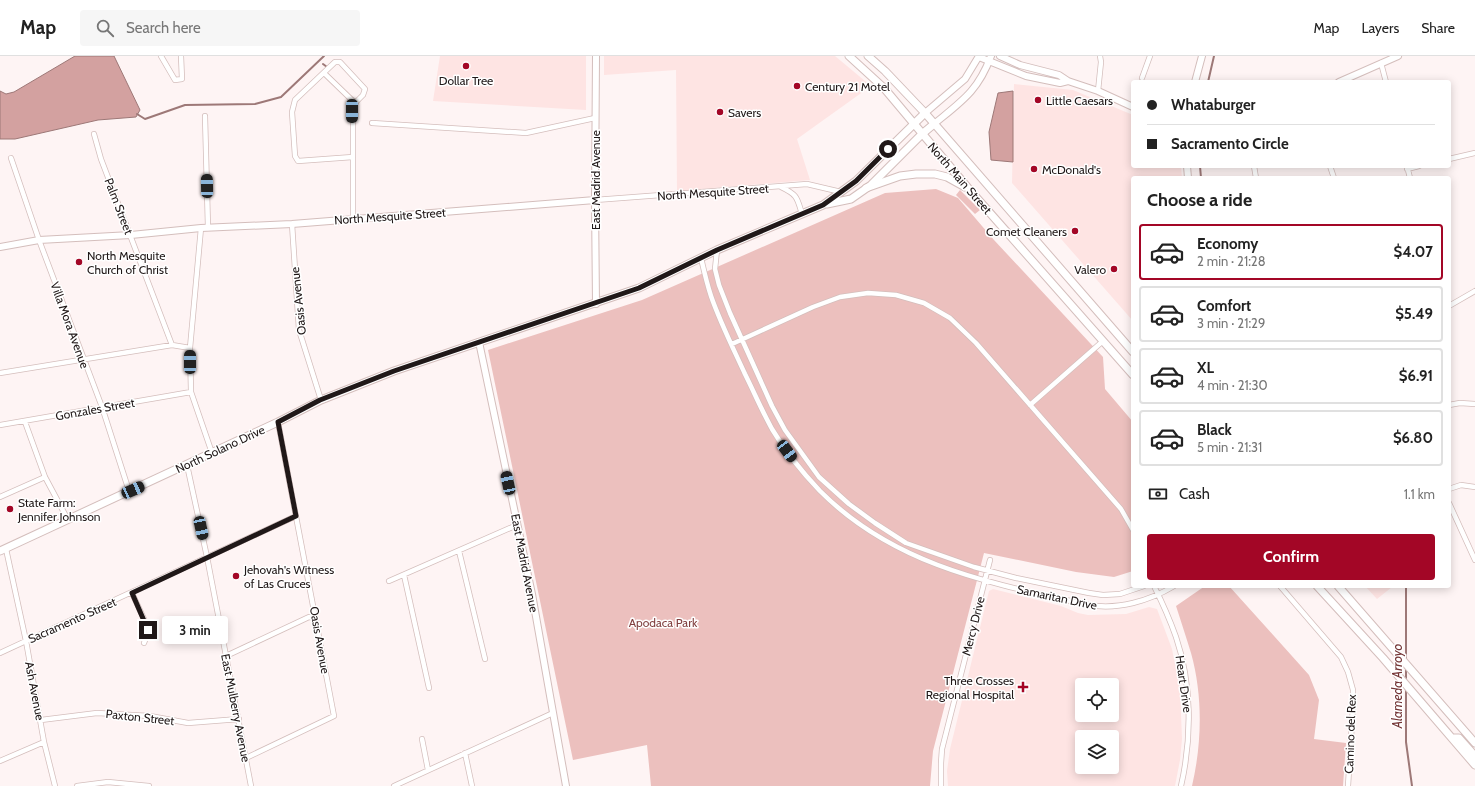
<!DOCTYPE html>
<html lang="en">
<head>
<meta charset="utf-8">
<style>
  :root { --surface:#fff; --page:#f6f6f6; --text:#222; --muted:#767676; --line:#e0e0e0; --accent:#a30626 }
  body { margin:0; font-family:Cabin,sans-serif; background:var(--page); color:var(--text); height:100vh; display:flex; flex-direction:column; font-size:15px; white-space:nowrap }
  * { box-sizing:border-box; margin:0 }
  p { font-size:13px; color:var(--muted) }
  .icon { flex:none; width:22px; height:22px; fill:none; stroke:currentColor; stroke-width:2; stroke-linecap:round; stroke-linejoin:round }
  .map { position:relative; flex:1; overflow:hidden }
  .panel { position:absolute; left:1131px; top:120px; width:320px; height:412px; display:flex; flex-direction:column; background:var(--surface); border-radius:4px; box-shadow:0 2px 10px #0003 }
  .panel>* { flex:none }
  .hud { position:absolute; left:1131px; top:24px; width:320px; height:88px; border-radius:4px; box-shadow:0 2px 10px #0003; display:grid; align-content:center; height:88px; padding:0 16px; background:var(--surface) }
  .fabs { position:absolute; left:1075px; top:622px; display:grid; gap:8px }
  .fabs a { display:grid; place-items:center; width:44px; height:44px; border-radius:4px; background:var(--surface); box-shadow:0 2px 10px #0003; font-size:20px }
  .end { position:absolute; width:18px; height:18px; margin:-9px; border:5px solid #201818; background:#fff; box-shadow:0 0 0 2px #fff }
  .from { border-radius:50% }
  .bubble { position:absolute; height:28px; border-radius:4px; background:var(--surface); box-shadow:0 2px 10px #0003; font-size:13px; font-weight:800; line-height:28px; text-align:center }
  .car { position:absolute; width:12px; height:24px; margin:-12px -6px; border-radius:5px; box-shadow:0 0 3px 1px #0007; background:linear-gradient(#222 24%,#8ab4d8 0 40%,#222 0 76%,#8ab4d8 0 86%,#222 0) }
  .hud b { display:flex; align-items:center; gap:14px; height:38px; font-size:15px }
  .hud b+b { border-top:1px solid var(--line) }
  .hud i { width:10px; height:10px; background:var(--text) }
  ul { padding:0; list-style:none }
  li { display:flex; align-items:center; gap:12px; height:56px; margin:0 8px 6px; padding:0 8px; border:2px solid var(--line); border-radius:4px }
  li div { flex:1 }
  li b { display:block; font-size:15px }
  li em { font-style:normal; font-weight:800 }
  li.on { border-color:var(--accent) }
  li>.icon { width:36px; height:36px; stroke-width:1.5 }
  h2 { padding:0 16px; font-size:18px; line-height:48px }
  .pay { display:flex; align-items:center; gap:10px; height:44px; padding:0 16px; font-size:15px }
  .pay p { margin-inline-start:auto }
  .button { display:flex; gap:8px; margin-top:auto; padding:8px 16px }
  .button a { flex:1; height:46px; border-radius:4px; background:var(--accent); color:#fff; font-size:16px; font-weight:800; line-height:46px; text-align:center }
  header { display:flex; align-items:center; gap:24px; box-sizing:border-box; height:56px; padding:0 20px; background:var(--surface); border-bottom:1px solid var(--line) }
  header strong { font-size:19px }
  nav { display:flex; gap:22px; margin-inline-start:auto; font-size:14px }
  .search { width:280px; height:36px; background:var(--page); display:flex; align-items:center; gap:10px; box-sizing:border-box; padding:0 14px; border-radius:4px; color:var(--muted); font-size:15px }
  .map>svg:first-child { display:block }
  .built { fill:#fee4e3; fill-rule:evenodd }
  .green { fill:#ecc0be }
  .water { fill:#d3a1a0; stroke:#9d7877 }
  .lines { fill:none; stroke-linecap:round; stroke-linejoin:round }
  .stream { stroke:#9d7877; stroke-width:2 }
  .minor-casing { stroke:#d4bebc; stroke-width:6 }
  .tertiary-casing { stroke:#d4bebc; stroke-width:8 }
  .secondary-casing { stroke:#d4bebc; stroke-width:9 }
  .primary-casing { stroke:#d4bebc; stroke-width:9 }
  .minor { stroke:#fff; stroke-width:4.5 }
  .tertiary { stroke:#fff; stroke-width:6 }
  .secondary { stroke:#fff; stroke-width:7 }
  .primary { stroke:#fff; stroke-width:7 }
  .route { stroke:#201818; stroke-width:5 }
  .poi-dot { fill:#a30626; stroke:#fff; stroke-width:1.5 }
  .labels { text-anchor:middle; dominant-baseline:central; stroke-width:3; stroke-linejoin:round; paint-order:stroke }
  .poi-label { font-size:12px; fill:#201818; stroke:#fff; text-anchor:start }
  .street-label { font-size:12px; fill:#201818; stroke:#fff }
  .park-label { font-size:12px; fill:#814040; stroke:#fff }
  .water-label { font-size:13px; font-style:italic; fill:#733435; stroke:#fff }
</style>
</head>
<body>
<header>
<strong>Map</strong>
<div class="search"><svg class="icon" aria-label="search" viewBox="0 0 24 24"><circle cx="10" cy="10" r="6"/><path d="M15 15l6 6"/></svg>Search here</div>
<nav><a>Map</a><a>Layers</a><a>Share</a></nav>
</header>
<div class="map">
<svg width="1475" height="730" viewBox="0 0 1475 730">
  <rect width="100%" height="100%" fill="#fef4f4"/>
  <path class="built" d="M440 0H586V54L433 45Z
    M604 0H835L871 30 797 83 810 124 677 135 676 14 604 19Z
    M1014 28 1073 34 1133 59V110H1181L1182 122H1133V265L1012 127Z
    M1365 530H1391L1392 531 1377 543Z
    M993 533 1061 550 1078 557 1088 559 1126 558 1149 551 1157 553 1172 593 1180 634 1182 683 1180 704 1175 730H948L947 715 950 693 989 535ZM1082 629H1112V659H1082ZM1082 681H1112V711H1082Z"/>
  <path class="green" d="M936 133 958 142 994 184 1103 301 1105 333 1133 366V515L1114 521 1076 516 984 497 933 695 930 730H651L647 689 573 704 488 294 642 244 885 137Z
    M960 134 980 154 975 158 956 139Z
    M1205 530H1229L1309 619 1319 644 1314 683 1346 687 1343 730H1192C1202 687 1203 640 1191 597 1186 581 1181 565 1176 550Z"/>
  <path class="water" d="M75 0H114L140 54 136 61 98 64 15 83H0V35L6 38 14 36Z
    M1013 35V106L991 104 989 76 998 37Z"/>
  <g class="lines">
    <path class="stream" d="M323 8 327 11
      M1208 26 1214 0
      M137 58 145 63 185 49 255 48 281 41 324 0
      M1200 110 1201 122
      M1406 603V530
      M1406 625V612
      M1406 632V686L1412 730"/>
    <g class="minor-casing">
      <path id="minor" d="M161 0 175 24 182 23 181 0
        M1381 7 1386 26
        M324 17 355 47
        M1142 22 1150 0
        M1098 35 1101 6 1100 0
        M205 60 208 172
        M372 67 526 77 595 62
        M94 78 101 103 172 289
        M353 101 298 105 295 100 292 56 295 44 335 6H340L365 33 363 39 355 47 353 55V163
        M11 102 39 184 102 351 129 435
        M1449 103 1475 97
        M1254 110 1256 122
        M1330 110 1334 122
        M1407 110 1410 122
        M1407 113 1419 110
        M781 131C798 139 797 142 802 158
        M595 144 807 128 841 136
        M292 168 299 274 321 344
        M201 172 190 292 191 336 212 397
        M717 194 715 213 719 229 730 257 772 350 785 374 819 421 849 448 875 467 906 487 974 511 1016 522 1089 537 1103 539 1120 538 1144 530
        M701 202C704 215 707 228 711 240 720 266 734 294 745 318 754 336 762 355 772 373 785 395 802 416 820 435 895 510 990 527 1089 549 1118 554 1149 545 1174 530
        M1449 250 1475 235
        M732 288 813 251 840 241 868 237 896 239 924 247 950 262 976 287 1121 453 1133 474
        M0 317 172 289 190 292
        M1030 349 1103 285
        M1449 349 1460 347 1475 348
        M25 366 45 421 68 464
        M0 369 191 336
        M187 409 207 501 251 730
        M1449 433 1461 429 1475 431
        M0 441 45 421
        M1449 447 1475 504
        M6 493 26 585 44 686 55 730
        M459 495 485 603
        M404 519 429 632
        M389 525 517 469
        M1154 530C1162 546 1170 564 1176 581 1192 628 1192 682 1181 730
        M1280 530 1341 601 1348 616 1353 634V650L1348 730
        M132 537 149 574 144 587
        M0 597 296 460
        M226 600 309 561 316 562
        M41 664 97 657 150 660 188 667 239 663
        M422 683 428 714
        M465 697 472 730
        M246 702 334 660 278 366
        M0 705 44 686
        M77 730 108 726 149 730
        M394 730 553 657
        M941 730V707L942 693 990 504"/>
    </g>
    <g class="tertiary-casing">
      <path id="tertiary" d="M1000 0 1020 9 1059 19 1068 25 1098 35 1133 51
        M979 1 1026 20 1060 27 1068 25
        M1195 26 1202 0
        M1339 26 1398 0
        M925 57 965 23 979 0
        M934 68C962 45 978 35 991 0
        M1187 110 1188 122
        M0 191 39 184 131 179 201 172 292 168 595 144
        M596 248 595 144 596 0
        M479 286 532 538 566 730"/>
    </g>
    <g class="secondary-casing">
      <path id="secondary" d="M827 148 851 143 871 129 922 78 934 68
        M0 495 278 366 321 344 394 315 639 232 717 194 823 149 856 125 925 57"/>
    </g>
    <g class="primary-casing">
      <path id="primary" d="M849 0 884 32 968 132 1133 319
        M868 0 885 15 925 57 1133 296
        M866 132 900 120 916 118H935L947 121 965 131
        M1317 530 1383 602 1475 709
        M1338 530 1475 687
        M1452 682H1459L1475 700"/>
    </g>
    <use href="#minor" class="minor"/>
    <use href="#tertiary" class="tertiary"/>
    <use href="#secondary" class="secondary"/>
    <use href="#primary" class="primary"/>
  </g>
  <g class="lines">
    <path class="route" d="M148 574 132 537 296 460 278 366 320 344 394 315 639 232 717 194 823 149 856 125 888 93"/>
  </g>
  <g class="poi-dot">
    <circle cx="466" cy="10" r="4"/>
    <circle cx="797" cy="30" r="4"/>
    <circle cx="1038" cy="44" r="4"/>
    <circle cx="720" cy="56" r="4"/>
    <circle cx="1034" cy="113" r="4"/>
    <circle cx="1075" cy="175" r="4"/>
    <circle cx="79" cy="206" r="4"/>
    <circle cx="1114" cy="213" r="4"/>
    <circle cx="10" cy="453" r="4"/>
    <circle cx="236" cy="520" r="4"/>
    <path d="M1021 625h4v4h4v4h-4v4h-4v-4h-4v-4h4z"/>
  </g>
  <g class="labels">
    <g class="poi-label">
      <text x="466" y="24" text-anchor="middle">Dollar Tree</text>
      <text x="805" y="30">Century 21 Motel</text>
      <text x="1046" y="44">Little Caesars</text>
      <text x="728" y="56">Savers</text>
      <text x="1042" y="113">McDonald's</text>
      <text x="1067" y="175" text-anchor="end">Comet Cleaners</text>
      <text x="87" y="199">North Mesquite<tspan x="87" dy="14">Church of Christ</tspan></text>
      <text x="1106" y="213" text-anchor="end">Valero</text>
      <text x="18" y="446">State Farm:<tspan x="18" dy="14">Jennifer Johnson</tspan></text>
      <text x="244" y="513">Jehovah's Witness<tspan x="244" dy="14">of Las Cruces</tspan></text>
      <text x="1014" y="624" text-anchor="end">Three Crosses<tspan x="1014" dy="14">Regional Hospital</tspan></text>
    </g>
    <g class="street-label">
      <text transform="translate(960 122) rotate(49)">North Main Street</text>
      <text transform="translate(595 124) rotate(-90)">East Madrid Avenue</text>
      <text transform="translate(713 136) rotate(-4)">North Mesquite Street</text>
      <text transform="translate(119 150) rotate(69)">Palm Street</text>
      <text transform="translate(390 160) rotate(-4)">North Mesquite Street</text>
      <text transform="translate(298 245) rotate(-96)">Oasis Avenue</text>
      <text transform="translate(70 269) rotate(70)">Villa Mora Avenue</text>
      <text transform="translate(95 353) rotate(-10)">Gonzales Street</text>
      <text transform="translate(220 393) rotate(-25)">North Solano Drive</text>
      <text transform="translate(525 507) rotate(79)">East Madrid Avenue</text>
      <text transform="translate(1057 541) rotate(12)">Samaritan Drive</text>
      <text transform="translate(72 564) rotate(-24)">Sacramento Street</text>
      <text transform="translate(973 570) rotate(-76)">Mercy Drive</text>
      <text transform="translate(320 584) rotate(80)">Oasis Avenue</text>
      <text transform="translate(1184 628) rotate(82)">Heart Drive</text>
      <text transform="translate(35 635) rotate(79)">Ash Avenue</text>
      <text transform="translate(236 652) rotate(79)">East Mulberry Avenue</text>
      <text transform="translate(140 661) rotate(6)">Paxton Street</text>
      <text transform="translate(1350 678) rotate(-88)">Camino del Rex</text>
    </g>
    <g class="park-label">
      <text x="663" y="566">Apodaca Park</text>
    </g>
    <g class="water-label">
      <text transform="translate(1397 630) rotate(-90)">Alameda Arroyo</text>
    </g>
  </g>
</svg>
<div class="fabs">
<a><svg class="icon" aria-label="locate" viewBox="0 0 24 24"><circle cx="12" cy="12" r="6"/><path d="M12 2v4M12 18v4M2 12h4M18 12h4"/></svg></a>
<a><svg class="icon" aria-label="layers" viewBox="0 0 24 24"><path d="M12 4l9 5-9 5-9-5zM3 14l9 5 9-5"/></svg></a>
</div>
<i class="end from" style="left:888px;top:93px"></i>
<i class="end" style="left:148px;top:574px"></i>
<div class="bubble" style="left:162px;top:560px;width:66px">3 min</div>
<i class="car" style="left:352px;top:55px;rotate:180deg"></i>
<i class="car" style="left:207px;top:130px;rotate:359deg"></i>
<i class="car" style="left:190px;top:306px;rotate:0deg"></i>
<i class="car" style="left:787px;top:395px;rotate:143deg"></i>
<i class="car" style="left:508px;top:427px;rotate:348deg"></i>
<i class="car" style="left:133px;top:434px;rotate:66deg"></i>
<i class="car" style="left:201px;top:472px;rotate:168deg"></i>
<div class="hud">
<b><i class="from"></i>Whataburger</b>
<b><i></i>Sacramento Circle</b>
</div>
<section class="panel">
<h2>Choose a ride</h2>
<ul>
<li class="on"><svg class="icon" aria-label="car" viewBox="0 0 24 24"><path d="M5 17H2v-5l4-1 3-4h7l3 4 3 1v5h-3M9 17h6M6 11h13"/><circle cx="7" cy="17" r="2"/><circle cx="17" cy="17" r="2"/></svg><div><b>Economy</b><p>2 min · 21:28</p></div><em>$4.07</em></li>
<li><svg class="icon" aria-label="car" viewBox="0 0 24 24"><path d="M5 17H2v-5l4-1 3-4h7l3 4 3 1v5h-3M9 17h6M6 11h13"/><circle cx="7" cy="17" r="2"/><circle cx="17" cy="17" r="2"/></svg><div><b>Comfort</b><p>3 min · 21:29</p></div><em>$5.49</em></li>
<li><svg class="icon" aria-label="car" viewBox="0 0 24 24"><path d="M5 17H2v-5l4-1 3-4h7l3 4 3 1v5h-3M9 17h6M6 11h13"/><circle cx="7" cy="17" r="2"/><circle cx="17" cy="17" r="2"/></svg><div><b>XL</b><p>4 min · 21:30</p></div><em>$6.91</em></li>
<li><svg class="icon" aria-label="car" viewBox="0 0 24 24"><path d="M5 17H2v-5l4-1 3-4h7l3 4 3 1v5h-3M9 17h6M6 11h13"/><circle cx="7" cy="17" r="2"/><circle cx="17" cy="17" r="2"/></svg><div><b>Black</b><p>5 min · 21:31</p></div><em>$6.80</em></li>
</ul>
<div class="pay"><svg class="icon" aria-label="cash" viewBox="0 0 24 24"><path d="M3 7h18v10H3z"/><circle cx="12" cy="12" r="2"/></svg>Cash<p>1.1 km</p></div>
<div class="button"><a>Confirm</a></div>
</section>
</div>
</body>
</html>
